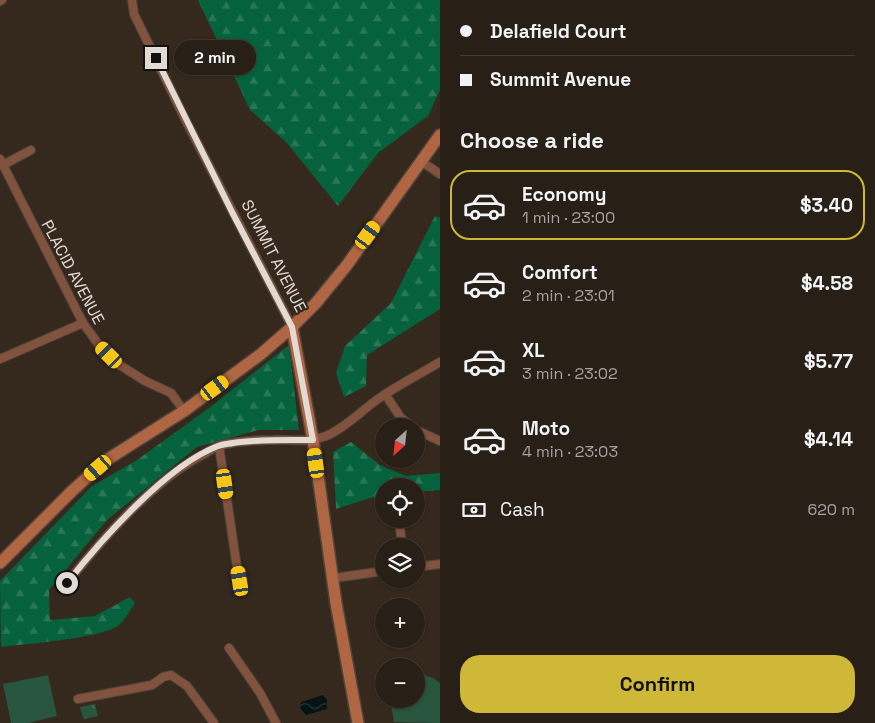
<!DOCTYPE html>
<html lang="en">
<head>
<meta charset="utf-8">
<style>
  :root { --surface:#281f16; --page:#30271f; --text:#f1f3f6; --muted:#a5a2a1; --line:#443d35; --accent:#cfb837 }
  body { margin:0; font-family:"Space Grotesk",sans-serif; background:var(--page); color:var(--text); height:100vh; display:flex; flex-direction:column; font-size:19px; white-space:nowrap }
  * { box-sizing:border-box; margin:0 }
  p { font-size:16px; color:var(--muted) }
  .icon { flex:none; width:28px; height:28px; fill:none; stroke:currentColor; stroke-width:2; stroke-linecap:round; stroke-linejoin:round }
  .map { position:relative; flex:1; overflow:hidden }
  .side { display:flex; flex-direction:column; background:var(--surface); width:435px }
  .side>* { flex:none }
  .top-card { display:grid; align-content:center; height:110px; padding:0 20px; background:var(--surface) }
  .needle { width:32px; rotate:207deg }
  .fabs { position:absolute; left:375px; top:418px; display:grid; gap:10px }
  .fabs a { display:grid; place-items:center; width:50px; height:50px; border-radius:50%; background:var(--surface); box-shadow:0 1px 4px #0004,0 0 0 1px var(--line); font-size:25px }
  .end { position:absolute; width:22px; height:22px; margin:-11px; border:6px solid #e2dad3; background:#111; box-shadow:0 0 0 2px #111 }
  .from { border-radius:50% }
  .bubble { position:absolute; height:35px; border-radius:18px; background:var(--surface); box-shadow:0 1px 4px #0004,0 0 0 1px var(--line); font-size:16px; font-weight:700; line-height:35px; text-align:center }
  .car { position:absolute; width:15px; height:30px; margin:-15px -8px; border-radius:6px; box-shadow:0 0 4px 1px #0007; background:linear-gradient(#f5c518 24%,#345 0 40%,#f5c518 0 76%,#345 0 86%,#f5c518 0) }
  .top-card b { display:flex; align-items:center; gap:18px; height:48px; font-size:19px }
  .top-card b+b { border-top:1px solid var(--line) }
  .top-card i { width:12px; height:12px; background:var(--text) }
  ul { padding:0; list-style:none }
  li { display:flex; align-items:center; gap:15px; height:70px; margin:0 10px 8px; padding:0 10px; border:2px solid transparent; border-radius:20px }
  li div { flex:1 }
  li b { display:block; font-size:19px }
  li em { font-style:normal; font-weight:700 }
  li.current { border-color:var(--accent) }
  li>.icon { width:45px; height:45px; stroke-width:1.5 }
  h2 { padding:0 20px; font-size:22px; line-height:60px }
  .pay { display:flex; align-items:center; gap:12px; height:55px; padding:0 20px; font-size:19px }
  .pay p { margin-inline-start:auto }
  .button { display:flex; gap:10px; margin-top:auto; padding:10px 20px }
  .button a { flex:1; height:58px; border-radius:20px; background:var(--accent); color:#111; font-size:20px; font-weight:700; line-height:58px; text-align:center }
  main { display:flex; flex:1; min-height:0 }
  .map>svg:first-child { display:block }
  .grass { fill:url(#grass-tufts) }
  .forest { fill:url(#forest-firs) }
  .pitch { fill:#27553d }
  .water { fill:url(#water-waves) }
  .lines { fill:none; stroke-linecap:round; stroke-linejoin:round }
  .street-casing { stroke:#51453b; stroke-width:10 }
  .secondary-casing { stroke:#51453b; stroke-width:14 }
  .street { stroke:#81523d; stroke-width:8 }
  .secondary { stroke:#b06543; stroke-width:11 }
  .route { stroke:#e2dad3; stroke-width:6 }
  .labels { text-anchor:middle; dominant-baseline:central; stroke-width:4.5; stroke-linejoin:round; paint-order:stroke }
  .street-label { font-size:16px; fill:#e2dad3; stroke:#35291e }
</style>
</head>
<body>
<main>
<div class="map">
<svg width="440" height="723" viewBox="0 0 440 723">
  <defs>
    <pattern id="grass-tufts" width="24" height="20" patternUnits="userSpaceOnUse" patternTransform="scale(1.25)"><rect width="24" height="20" fill="#27553d"/><path d="M3 7l-1-3M5 7V3M7 7l1-3M15 17l-1-3M17 17v-4M19 17l1-3" fill="none" stroke="#466d58"/></pattern>
    <pattern id="forest-firs" width="22" height="20" patternUnits="userSpaceOnUse" patternTransform="scale(1.25)"><rect width="22" height="20" fill="#06613d"/><path d="M5 1l3.5 6h-7zM16 11l3.5 6h-7z" fill="#2a7758"/></pattern>
    <pattern id="water-waves" width="16" height="10" patternUnits="userSpaceOnUse" patternTransform="scale(1.25)"><rect width="16" height="10" fill="#061315"/><path d="M0 5q4-4 8 0t8 0" fill="none" stroke="#2a3536"/></pattern>
  </defs>
  <rect width="100%" height="100%" fill="#35291e"/>
  <path class="grass" d="M95 704 98 716 85 719 83 717 80 707Z"/>
  <path class="forest" d="M198 0H440V90L428 116 378 153 338 206 286 142 250 110Z
    M435 216 440 218V309L367 355 366 386 344 397 336 373 345 346 391 303Z
    M289 345 299 430H259L197 447 107 520 49 590 50 620 95 616 130 597 135 603C130 610 126 619 119 625 104 638 24 644 1 647L0 581 92 486 137 460 209 408Z
    M351 442 380 465 406 476 440 473V490L416 492V486H384V496L370 498 336 509 333 452Z"/>
  <path class="pitch" d="M416 672 433 678 440 683V723L394 722 390 699H416Z
    M48 675 57 716 28 723H11L3 684Z"/>
  <path class="water" d="M323 695 327 700V709L306 715 300 708 301 702Z"/>
  <g class="lines">
    <g class="street-casing">
      <path id="street" d="M132 0 134 14 185 119 292 327
        M0 1 2 0
        M0 159 83 323 99 345 118 364 145 381 171 393 184 411
        M421 161 440 174
        M3 165 31 150
        M0 359 83 323
        M385 394 401 418 411 426
        M416 430 440 441
        M219 446 239 581
        M399 519 402 546
        M416 567 440 564
        M334 578 384 571
        M67 583C102 539 154 480 204 454 209 451 215 447 221 445 237 441 256 440 273 440 292 439 309 443 326 436 345 428 361 411 378 399 398 385 420 374 440 362
        M229 648 260 693 276 723
        M78 699 152 685 163 677 171 675 187 686 214 723"/>
    </g>
    <g class="secondary-casing">
      <path id="secondary" d="M292 327 313 440 336 603 358 723
        M0 563 72 491 105 461 184 411 261 354 292 327 316 303 347 265 440 135"/>
    </g>
    <use href="#street" class="street"/>
    <use href="#secondary" class="secondary"/>
  </g>
  <g class="lines">
    <path class="route" d="M67 583C101 540 167 465 218 446 223 444 228 444 233 443 260 439 286 440 313 440L292 327 232 212 156 58"/>
  </g>
  <g class="labels">
    <g class="street-label">
      <text transform="translate(274 256) rotate(63)">SUMMIT AVENUE</text>
      <text transform="translate(73 272) rotate(62)">PLACID AVENUE</text>
    </g>
  </g>
</svg>
<div class="fabs">
<a><svg class="needle" viewBox="-14 -14 28 28"><path d="M0-13l5 13h-10z" fill="#e53935"/><path d="M0 13l5-13h-10z" fill="#a5a2a1"/></svg></a>
<a><svg class="icon" aria-label="locate" viewBox="0 0 24 24"><circle cx="12" cy="12" r="6"/><path d="M12 2v4M12 18v4M2 12h4M18 12h4"/></svg></a>
<a><svg class="icon" aria-label="layers" viewBox="0 0 24 24"><path d="M12 4l9 5-9 5-9-5zM3 14l9 5 9-5"/></svg></a>
<a>+</a>
<a>−</a>
</div>
<i class="end from" style="left:67px;top:583px"></i>
<i class="end" style="left:156px;top:58px"></i>
<div class="bubble" style="left:174px;top:40px;width:82px">2 min</div>
<i class="car" style="left:368px;top:235px;rotate:36deg"></i>
<i class="car" style="left:109px;top:355px;rotate:315deg"></i>
<i class="car" style="left:215px;top:388px;rotate:54deg"></i>
<i class="car" style="left:316px;top:463px;rotate:352deg"></i>
<i class="car" style="left:98px;top:468px;rotate:229deg"></i>
<i class="car" style="left:225px;top:484px;rotate:172deg"></i>
<i class="car" style="left:240px;top:581px;rotate:351deg"></i>
</div>
<section class="side">
<div class="top-card">
<b><i class="from"></i>Delafield Court</b>
<b><i></i>Summit Avenue</b>
</div>
<h2>Choose a ride</h2>
<ul>
<li class="current"><svg class="icon" aria-label="car" viewBox="0 0 24 24"><path d="M5 17H2v-5l4-1 3-4h7l3 4 3 1v5h-3M9 17h6M6 11h13"/><circle cx="7" cy="17" r="2"/><circle cx="17" cy="17" r="2"/></svg><div><b>Economy</b><p>1 min · 23:00</p></div><em>$3.40</em></li>
<li><svg class="icon" aria-label="car" viewBox="0 0 24 24"><path d="M5 17H2v-5l4-1 3-4h7l3 4 3 1v5h-3M9 17h6M6 11h13"/><circle cx="7" cy="17" r="2"/><circle cx="17" cy="17" r="2"/></svg><div><b>Comfort</b><p>2 min · 23:01</p></div><em>$4.58</em></li>
<li><svg class="icon" aria-label="car" viewBox="0 0 24 24"><path d="M5 17H2v-5l4-1 3-4h7l3 4 3 1v5h-3M9 17h6M6 11h13"/><circle cx="7" cy="17" r="2"/><circle cx="17" cy="17" r="2"/></svg><div><b>XL</b><p>3 min · 23:02</p></div><em>$5.77</em></li>
<li><svg class="icon" aria-label="car" viewBox="0 0 24 24"><path d="M5 17H2v-5l4-1 3-4h7l3 4 3 1v5h-3M9 17h6M6 11h13"/><circle cx="7" cy="17" r="2"/><circle cx="17" cy="17" r="2"/></svg><div><b>Moto</b><p>4 min · 23:03</p></div><em>$4.14</em></li>
</ul>
<div class="pay"><svg class="icon" aria-label="cash" viewBox="0 0 24 24"><path d="M3 7h18v10H3z"/><circle cx="12" cy="12" r="2"/></svg>Cash<p>620 m</p></div>
<div class="button"><a>Confirm</a></div>
</section>
</main>
</body>
</html>
